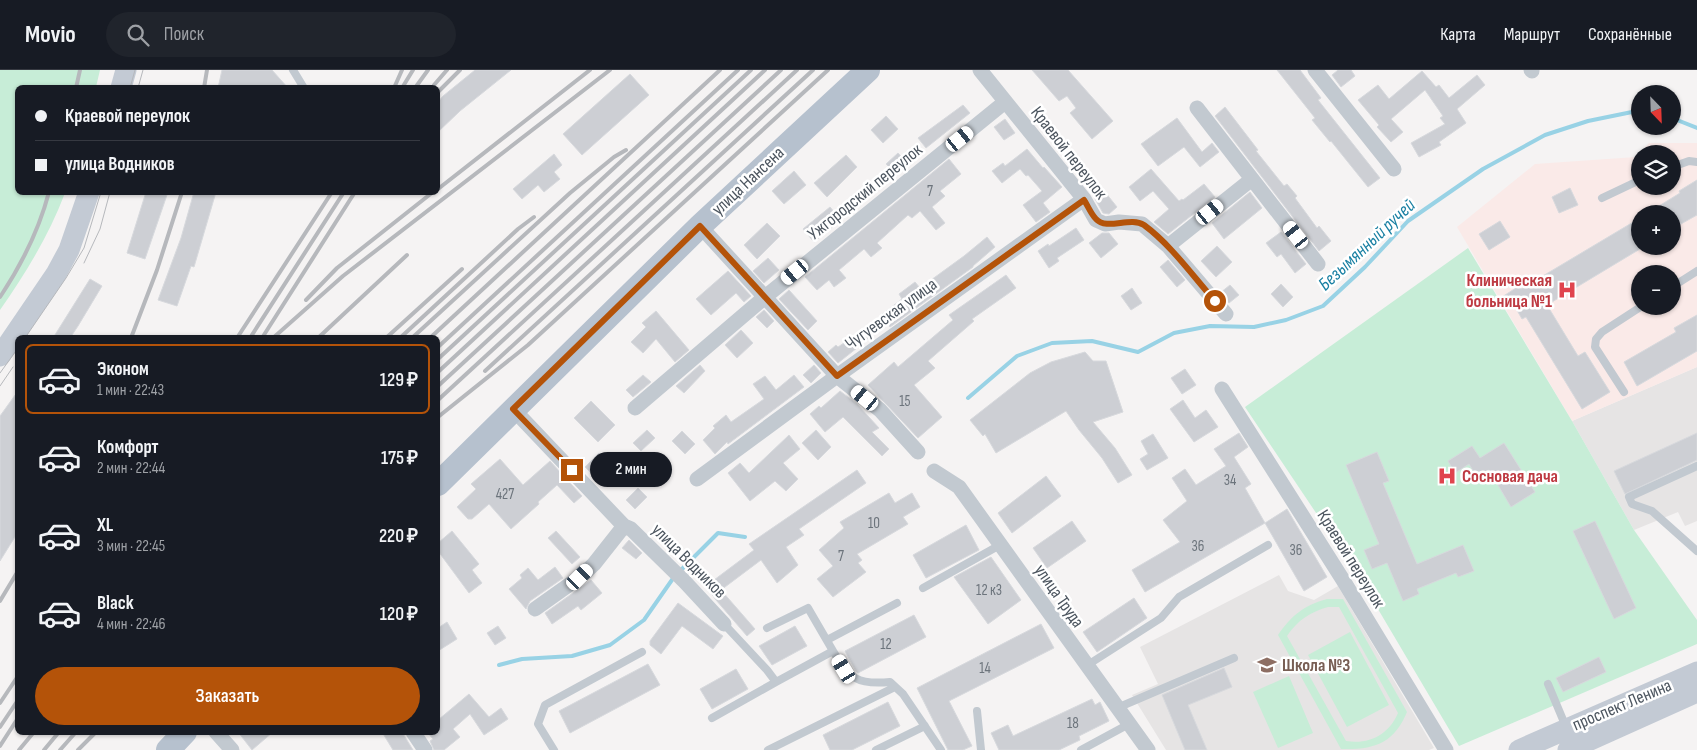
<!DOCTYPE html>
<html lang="ru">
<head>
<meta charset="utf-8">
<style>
  :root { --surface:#171b24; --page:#20242c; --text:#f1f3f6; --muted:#9ea1a6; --line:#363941; --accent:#b45309 }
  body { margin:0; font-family:"Sofia Sans Condensed",sans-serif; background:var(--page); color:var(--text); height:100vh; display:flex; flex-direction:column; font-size:19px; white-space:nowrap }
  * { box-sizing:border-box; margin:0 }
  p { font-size:16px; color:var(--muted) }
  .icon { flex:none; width:28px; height:28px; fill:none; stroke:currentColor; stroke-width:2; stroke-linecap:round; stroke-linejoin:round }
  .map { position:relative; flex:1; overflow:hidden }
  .drawer { position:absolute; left:15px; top:265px; width:425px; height:400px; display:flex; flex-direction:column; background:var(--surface); border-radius:8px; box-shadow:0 1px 4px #0004 }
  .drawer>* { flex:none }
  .hud { position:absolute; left:15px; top:15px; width:425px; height:110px; border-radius:8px; box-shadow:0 1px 4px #0004; display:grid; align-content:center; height:110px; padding:0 20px; background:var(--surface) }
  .needle { width:32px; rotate:157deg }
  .tools { position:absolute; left:1631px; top:15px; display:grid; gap:10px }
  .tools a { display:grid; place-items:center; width:50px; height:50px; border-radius:50%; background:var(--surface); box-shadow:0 1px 4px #0004; font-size:25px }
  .end { position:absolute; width:22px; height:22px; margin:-11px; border:6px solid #b45309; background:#fff; box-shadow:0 0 0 2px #fff }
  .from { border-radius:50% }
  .bubble { position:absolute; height:35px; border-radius:18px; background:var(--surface); box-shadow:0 1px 4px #0004; font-size:16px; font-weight:600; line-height:35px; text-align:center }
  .car { position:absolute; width:15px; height:30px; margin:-15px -8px; border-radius:6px; box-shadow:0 0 4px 1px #0007; background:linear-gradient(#fff 24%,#345 0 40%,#fff 0 76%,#345 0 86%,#fff 0) }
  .hud b { display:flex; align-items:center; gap:18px; height:48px; font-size:19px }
  .hud b+b { border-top:1px solid var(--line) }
  .hud i { width:12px; height:12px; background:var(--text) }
  ul { padding:9px 0 0; list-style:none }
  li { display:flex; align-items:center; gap:15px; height:70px; margin:0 10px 8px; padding:0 10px; border:2px solid transparent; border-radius:8px }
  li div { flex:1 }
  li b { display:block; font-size:19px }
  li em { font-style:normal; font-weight:600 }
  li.on { border-color:var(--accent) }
  li>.icon { width:45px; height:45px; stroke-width:1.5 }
  .primary-button { display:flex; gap:10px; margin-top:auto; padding:10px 20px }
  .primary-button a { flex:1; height:58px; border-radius:30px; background:var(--accent); color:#fff; font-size:20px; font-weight:600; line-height:58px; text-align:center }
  header { display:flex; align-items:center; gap:30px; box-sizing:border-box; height:70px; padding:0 25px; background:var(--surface); border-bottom:1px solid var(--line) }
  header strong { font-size:24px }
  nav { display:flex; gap:28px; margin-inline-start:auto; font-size:18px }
  .search { width:350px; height:45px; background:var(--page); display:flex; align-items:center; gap:12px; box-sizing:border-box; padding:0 18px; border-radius:28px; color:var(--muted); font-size:19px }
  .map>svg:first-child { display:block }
  .education { fill:#e6e4e4 }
  .medical { fill:#faeae8; fill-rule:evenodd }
  .green { fill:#c7edd7; fill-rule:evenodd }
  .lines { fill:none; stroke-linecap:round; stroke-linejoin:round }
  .stream { stroke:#98d2e5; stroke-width:4 }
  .building { fill:#cdcfd4; stroke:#d7d9dd }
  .lane { stroke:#c2c9d0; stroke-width:8 }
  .street { stroke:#c2c9d0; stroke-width:15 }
  .secondary { stroke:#c3cad4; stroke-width:21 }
  .primary { stroke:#b6c1ce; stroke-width:24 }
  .tram { stroke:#b6b8bc; stroke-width:1 }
  .rail { stroke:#b6b8bc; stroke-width:4 }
  .route { stroke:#b45309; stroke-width:6 }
  .labels { text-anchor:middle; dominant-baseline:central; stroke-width:5; stroke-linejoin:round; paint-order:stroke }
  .number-label { font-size:15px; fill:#6c747c }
  .street-label { font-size:18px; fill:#4c555f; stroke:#fff }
  .health-label { font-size:18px; font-weight:bold; fill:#be3a42; stroke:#fff; text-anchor:end }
  .education-label { font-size:18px; font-weight:bold; fill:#785e54; stroke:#fff; text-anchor:start }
  .water-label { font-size:19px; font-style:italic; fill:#1a80a3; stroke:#fff }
</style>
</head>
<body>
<header>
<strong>Movio</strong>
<div class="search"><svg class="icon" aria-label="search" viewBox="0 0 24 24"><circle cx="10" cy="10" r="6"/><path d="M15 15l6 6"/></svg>Поиск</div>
<nav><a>Карта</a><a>Маршрут</a><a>Сохранённые</a></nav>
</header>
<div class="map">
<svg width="1697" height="680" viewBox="0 0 1697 680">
  <rect width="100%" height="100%" fill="#f5f3f3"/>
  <path class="education" d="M1697 297V451L1685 456 1678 442 1634 460 1572 351Z
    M1279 505 1288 521 1314 530 1338 516 1434 678 1429 680H1166L1132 625 1158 614 1140 577Z"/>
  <path class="medical" d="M1649 73H1697V297L1572 351 1457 157 1535 94 1636 87ZM1640 84H1672V116H1640ZM1640 144H1672V176H1640ZM1640 204H1672V236H1640Z"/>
  <path class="green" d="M0 0H100L96 17 18 18V122L65 123C49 165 26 203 0 240Z
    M1468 178 1572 351 1634 460 1697 550V574L1459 676 1359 507 1245 337Z
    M1327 529H1343L1407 642C1394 673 1375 680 1341 679L1278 565C1291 546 1304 535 1327 529ZM1328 537H1339L1398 643C1389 664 1370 675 1346 671L1287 566C1298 550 1310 542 1328 537Z
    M1350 562 1389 635 1347 657 1308 585Z
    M1289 606 1313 663 1278 678 1253 622Z"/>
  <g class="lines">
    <path class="stream" d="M1672 48 1697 58
      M968 328 1017 286 1052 273 1092 271 1138 282 1174 263 1210 256 1254 257 1286 250 1323 236 1365 197 1408 151 1483 99 1545 65 1588 51 1632 42 1640 43
      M679 502 718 463 745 467
      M499 595 522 589 572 586 610 575 644 550 674 507"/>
  </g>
  <path class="building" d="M222 0H272L288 18H218Z
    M475 0H511L460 41 438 62V32L443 26Z
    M1032 0H1068L1113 51 1092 69 1070 43 1076 38 1067 26 1059 31Z
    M1277 0H1300L1321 28 1318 30 1380 108 1368 117 1331 71 1330 72 1312 50 1315 48Z
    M1338 0H1351L1355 6 1341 17 1332 5Z
    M1422 1 1436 17 1439 15 1449 28 1477 5 1485 15 1457 39 1466 53 1439 72 1441 75 1419 87 1411 73 1445 54 1440 48 1443 46 1425 20 1391 49 1403 62 1391 72 1377 57 1379 55 1358 30 1378 15 1389 29Z
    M630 4 649 25 582 85 563 64Z
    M963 35 970 43 926 78 918 68Z
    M1225 37 1258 80 1256 81 1284 116 1287 114 1297 126 1295 128 1317 158 1319 156 1331 171 1319 181 1215 46Z
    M886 46 898 59 883 73 871 60Z
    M1177 48 1202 82 1212 73 1219 82 1200 97 1184 77 1158 96 1141 74Z
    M1005 49 1015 63 1004 70 994 57Z
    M1027 79 1043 98 1044 97 1062 117 1043 133 1050 142 1036 152 1023 135 1042 121 1028 105 1026 106 1020 99 1002 113 992 101 1003 93 1005 96Z
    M898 83 908 94 897 105 886 94Z
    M554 84 562 95 554 102 560 109 544 122 538 115 522 129 513 119Z
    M846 85 857 97 827 127 814 113Z
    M949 89 961 104 940 121 945 126 932 137 945 153 936 160 920 141 912 148 908 145 877 173 882 178 871 187 864 179 839 200 846 208 834 217 829 210 817 220 805 207Z
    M1151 99 1179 131 1182 129 1183 130 1204 114 1215 127 1168 164 1154 152 1169 139 1153 121 1140 131 1129 117Z
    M794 101 806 115 784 134 772 121Z
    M1697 110V145L1672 159V144H1646L1680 123 1679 121Z
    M1101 117 1117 137 1109 144 1103 143 1094 127Z
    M1570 118 1578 135 1559 143 1552 127Z
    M146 122H168L145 189 127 183Z
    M194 122H216L194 197 191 196 177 236 158 230 181 168Z
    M1250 122 1262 138 1224 169 1212 153Z
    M830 137 841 150 814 172 803 159Z
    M1640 148V179L1547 235 1578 286 1585 282 1610 322 1582 339 1526 247 1522 249 1514 235 1509 238 1502 227 1519 216 1521 219Z
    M1500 151 1510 167 1489 180 1479 164Z
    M767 153 780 166 757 189 744 175Z
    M1076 158 1084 170 1057 188 1059 191 1049 198 1038 181 1048 174 1049 176Z
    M1281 162 1306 194 1295 203 1281 184 1277 187 1266 173Z
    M1102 163H1109L1118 174 1101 188 1089 173Z
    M987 167 995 177 973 196V197L890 257 881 245 902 229 899 224 915 212 920 218 964 186Z
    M1217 176 1232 192 1216 207 1201 191Z
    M768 188 779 200 764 213 753 201Z
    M1168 190 1185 210 1177 217 1160 197Z
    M728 201 751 226 744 232 736 223 711 245 696 229Z
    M1006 205 1016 218 972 249 974 251 928 291 935 298 914 315 942 347 918 368 868 315 894 292 898 297 953 250 949 245Z
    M90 209 102 216 78 256 70 268H53Z
    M1281 214 1293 227 1283 237 1271 224Z
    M1230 215 1239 225 1229 233 1220 223Z
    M1132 218 1142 233 1131 240 1121 226Z
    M789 220 817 251 808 260 779 229Z
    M764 240 774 251 767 258 756 247Z
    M656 241 689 280 675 292 656 269 643 283 631 272 646 257 642 253Z
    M1697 245V281L1637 316 1624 292 1676 262 1674 258Z
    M866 258 872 266 838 293 828 282 836 275 838 277Z
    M741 260 753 273 737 288 725 275Z
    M1085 282 1093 291H1106L1123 342 1093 352 1115 378 1132 405 1118 413 1102 388 1079 360 1066 341 996 383 985 364 983 366 970 350 1030 303 1051 292Z
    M700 295 705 301 684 323 676 316Z
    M814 295 821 303 811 313 803 305Z
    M1185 299 1196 315 1182 324 1171 308Z
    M643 305 651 312 633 327 626 320Z
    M794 305 804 317 728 374 727 372 715 384 703 370 715 358 713 356 726 345 731 352 764 329 753 314 765 306 776 320Z
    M18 321V462L0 491V346Z
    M840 321 857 334 879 358 872 362 889 379 882 386 843 347 825 362 810 344 819 336 821 338Z
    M1183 330 1195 348 1206 340 1218 357 1194 372 1170 339Z
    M591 331 615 355 598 372 574 348Z
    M647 360 655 368 641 381 633 373Z
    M816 360 831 377 818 390 802 373Z
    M682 361 695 374 685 384 672 371Z
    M1239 363 1248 377 1234 387 1251 414 1245 418 1265 453 1145 522 1132 500 1180 472 1163 450 1187 431 1172 408 1185 399 1196 415 1226 396 1214 379Z
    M1697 363V390L1625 424 1614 401Z
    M1153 364 1168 388 1147 400 1140 389 1148 384 1141 371Z
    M789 365 800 379 783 393 798 409 786 421 775 411 750 431 728 403 740 393 749 403Z
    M1504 373 1535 422 1511 437 1489 400 1477 407 1469 394 1455 403 1448 391 1472 376 1480 388Z
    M1377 382 1389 411 1383 413 1417 494 1463 475 1474 501 1458 507 1456 503 1417 519 1419 524 1403 531 1387 493 1372 499 1364 480 1379 474 1346 395Z
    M599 383 612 397 599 411 585 397Z
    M500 389 523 415 550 391 582 426 574 433 557 415 538 432 539 434 511 459 489 434 472 449H468L457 437 476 419 471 414Z
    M857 400 866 413 799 459 804 465 786 477 798 495 777 513 761 490 721 520 755 559 747 566 716 530 697 504 703 498 714 510 754 480 749 474Z
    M1046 406 1061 426 1012 463 998 443Z
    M638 418 647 427 635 439 626 430Z
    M889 423 895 433 912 423 920 437 903 447 908 454 857 484 862 490 858 493 866 502 833 527 817 509 833 496 819 480 844 458 840 452Z
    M1287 439 1327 507 1304 521 1265 453Z
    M1072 451 1086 471 1047 498 1033 478Z
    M1595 451 1636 538 1614 549 1573 461Z
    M966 455 979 480 926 508 913 485Z
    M452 461 479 494 472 500 482 513 469 523 438 481V473Z
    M556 461 580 487 572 494 548 468Z
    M629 470 642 483 636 489 622 478Z
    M991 487 1021 530 988 554 954 507Z
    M555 497 563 508 530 531 526 539 509 519 522 508 520 505 528 498 538 510Z
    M591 510 602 523 581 540 578 536 552 554 545 543Z
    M1134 528 1147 548 1097 582 1083 562Z
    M678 533 723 566 713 579 682 556 661 584 650 575V571Z
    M914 545 926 567 858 603 856 601 845 581Z
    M447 552 457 569 438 581V558Z
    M1041 554 1054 578 949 631 972 676 963 680H948L917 618Z
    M498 556 506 568 495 575 487 563Z
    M795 556 807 576 772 595 759 576Z
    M1599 587 1606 602 1563 622 1556 608Z
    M648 594 660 615 570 663 559 641Z
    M1224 598 1232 617 1188 635 1207 680H1185L1162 625Z
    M736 599 748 619 712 639 700 619Z
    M469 624 489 647 501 638 508 649 484 665 470 644 453 659 460 667 444 680H434L430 671 433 669 427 662H438V650Z
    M1092 629 1095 635 1100 632 1109 651 1079 666 1080 670 1059 680H999L991 663 1008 655 1013 666Z
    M888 632 900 656 852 680H830L823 665Z
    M238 662H273L252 680Z
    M382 662H402L413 680H393Z"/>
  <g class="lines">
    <path class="lane" d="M293 0 304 18
      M1672 97 1689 91 1697 92
      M1602 128 1640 110
      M1672 217 1697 201
      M1624 322 1595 277 1596 269 1602 262 1642 236
      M1697 396 1629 427 1632 434 1652 441 1697 481
      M923 518 1000 475
      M724 554 767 600 776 612 833 581C850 609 857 615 890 612L903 624 941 680
      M767 558 808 538 833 581
      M827 570 897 533
      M1086 596 1161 548 1179 527 1268 475
      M1548 614 1566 657
      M1117 638 1234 588
      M977 641 981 680
      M712 648 776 612
      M554 680 538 654 545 635 642 582
      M768 680 895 617
      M876 680 925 656
      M1081 680 1129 654"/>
    <path class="street" d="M980 0 1084 129 1096 150 1105 154 1119 152 1142 154 1168 176 1226 244
      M1315 0 1394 99
      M1531 0 1532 1
      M1197 38 1318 194
      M700 156 837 306 880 340 918 382
      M1168 176 1252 109
      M1222 319 1343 510 1446 680
      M635 338 765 227 1005 32
      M513 339 624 456 631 459 685 512 724 554
      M934 401 959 417 1148 680
      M697 409 837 306 1084 129
      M535 539 580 507 594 494 624 456
      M216 662 232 680
      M413 662 425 680"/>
    <path class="secondary" d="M121 18 126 0
      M0 286 56 204 69 180 89 122
      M1519 680 1697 602
      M1568 680 1697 622"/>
    <path class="primary" d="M438 414 700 156 868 0
      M168 680 185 662"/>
    <path class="tram" d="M130 18 135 0
      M138 18 143 0
      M84 193 100 159 110 122
      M25 268 66 208 84 178 101 122
      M0 303 18 278
      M0 316 13 297"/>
    <path class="rail" d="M434 15 447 0
      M76 18 80 0
      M204 18 207 0
      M394 18 402 0
      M402 18 413 0
      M415 18 428 0
      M438 22 460 0
      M438 119 590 0
      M0 227C22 194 39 160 49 122
      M306 230 337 198 433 122
      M131 268 157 200 182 122
      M237 268 332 122
      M250 268 344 122
      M262 268 355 122
      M273 268 343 206 610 0
      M318 268 407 185
      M386 268 462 199
      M400 268 518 159 534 147
      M412 268 570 123 614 87 626 80
      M430 268 720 0
      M438 277 738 0
      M438 289 751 0
      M485 301 813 0
      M438 302 765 0
      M438 316 781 0
      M438 330 797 0
      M438 347 528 275 828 0
      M0 531 18 501
      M0 633 18 606
      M0 657 18 630
      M0 676 18 648
      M19 680 34 662
      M44 680 59 662
      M60 680 76 662
      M78 680 96 662"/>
  </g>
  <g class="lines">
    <path class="route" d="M572 400 513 339 700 156 837 306 1084 130C1088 136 1091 144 1096 149 1107 161 1130 146 1144 155 1171 175 1192 205 1215 231"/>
  </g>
  <defs>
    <g id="hospital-bare" transform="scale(1.5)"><path d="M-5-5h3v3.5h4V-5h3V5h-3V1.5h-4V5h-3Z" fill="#e0444e" stroke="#fff" stroke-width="2.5" paint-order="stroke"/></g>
    <g id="school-bare" transform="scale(1.5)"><path d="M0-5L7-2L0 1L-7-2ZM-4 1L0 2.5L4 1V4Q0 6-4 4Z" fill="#8d6e63" stroke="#fff" stroke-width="2.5" paint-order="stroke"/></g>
  </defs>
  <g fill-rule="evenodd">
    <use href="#hospital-bare" x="1567" y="220"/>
    <use href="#hospital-bare" x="1447" y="406"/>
    <use href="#school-bare" x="1267" y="595"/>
  </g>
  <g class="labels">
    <g class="number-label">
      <text x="930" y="121">7</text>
      <text x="905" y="331">15</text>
      <text x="1230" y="410">34</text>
      <text x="505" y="424">427</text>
      <text x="874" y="453">10</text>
      <text x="1198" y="476">36</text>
      <text x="1296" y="480">36</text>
      <text x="841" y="486">7</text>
      <text x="989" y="520">12 к3</text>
      <text x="886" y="574">12</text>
      <text x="985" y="598">14</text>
      <text x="1073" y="653">18</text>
    </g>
    <g class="street-label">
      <text transform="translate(1069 83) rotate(52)">Краевой переулок</text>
      <text transform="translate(748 111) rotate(-43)">улица Нансена</text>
      <text transform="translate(865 122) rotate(-39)">Ужгородский переулок</text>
      <text transform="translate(891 244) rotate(-36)">Чугуевская улица</text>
      <text transform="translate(1351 489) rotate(58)">Краевой переулок</text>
      <text transform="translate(689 491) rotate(45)">улица Водников</text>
      <text transform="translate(1059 526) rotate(55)">улица Труда</text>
      <text transform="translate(1622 635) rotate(-23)">проспект Ленина</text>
    </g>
    <g class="health-label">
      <text x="1552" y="210">Клиническая<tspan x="1552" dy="21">больница №1</tspan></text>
      <text x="1462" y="406" text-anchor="start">Сосновая дача</text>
    </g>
    <g class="education-label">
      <text x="1282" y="595">Школа №3</text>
    </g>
    <g class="water-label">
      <text transform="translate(1367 175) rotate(-43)">Безымянный ручей</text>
    </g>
  </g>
</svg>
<div class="tools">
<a><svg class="needle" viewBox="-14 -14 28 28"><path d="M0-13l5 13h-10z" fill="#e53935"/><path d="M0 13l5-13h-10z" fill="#9ea1a6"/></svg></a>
<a><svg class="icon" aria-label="layers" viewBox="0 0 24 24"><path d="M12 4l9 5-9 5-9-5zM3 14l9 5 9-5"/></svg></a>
<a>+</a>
<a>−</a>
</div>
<i class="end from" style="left:1215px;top:231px"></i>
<i class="end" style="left:572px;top:400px"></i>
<div class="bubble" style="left:590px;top:382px;width:82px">2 мин</div>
<i class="car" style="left:960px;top:69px;rotate:51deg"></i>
<i class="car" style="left:1210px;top:142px;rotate:51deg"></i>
<i class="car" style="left:1296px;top:165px;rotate:322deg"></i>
<i class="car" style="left:795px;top:202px;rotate:231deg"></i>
<i class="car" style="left:865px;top:328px;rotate:309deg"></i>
<i class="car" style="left:580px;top:507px;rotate:46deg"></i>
<i class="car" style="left:844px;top:599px;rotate:329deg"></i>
<div class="hud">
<b><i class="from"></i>Краевой переулок</b>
<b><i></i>улица Водников</b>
</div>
<section class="drawer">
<ul>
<li class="on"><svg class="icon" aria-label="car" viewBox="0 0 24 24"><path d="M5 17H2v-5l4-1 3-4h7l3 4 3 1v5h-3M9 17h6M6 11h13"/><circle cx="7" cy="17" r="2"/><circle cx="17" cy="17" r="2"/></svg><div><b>Эконом</b><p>1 мин · 22:43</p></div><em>129 ₽</em></li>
<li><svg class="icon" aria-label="car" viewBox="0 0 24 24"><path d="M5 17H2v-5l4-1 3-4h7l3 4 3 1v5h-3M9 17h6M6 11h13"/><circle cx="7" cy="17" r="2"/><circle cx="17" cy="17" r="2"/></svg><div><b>Комфорт</b><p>2 мин · 22:44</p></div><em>175 ₽</em></li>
<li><svg class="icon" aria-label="car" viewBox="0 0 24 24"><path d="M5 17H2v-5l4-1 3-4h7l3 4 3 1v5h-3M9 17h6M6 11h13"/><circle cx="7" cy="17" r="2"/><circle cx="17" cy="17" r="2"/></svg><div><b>XL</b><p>3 мин · 22:45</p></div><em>220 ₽</em></li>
<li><svg class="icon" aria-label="car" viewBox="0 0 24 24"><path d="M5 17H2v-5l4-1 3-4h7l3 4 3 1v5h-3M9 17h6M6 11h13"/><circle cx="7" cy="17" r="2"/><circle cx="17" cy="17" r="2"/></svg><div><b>Black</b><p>4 мин · 22:46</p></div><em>120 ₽</em></li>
</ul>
<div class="primary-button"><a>Заказать</a></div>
</section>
</div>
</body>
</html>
